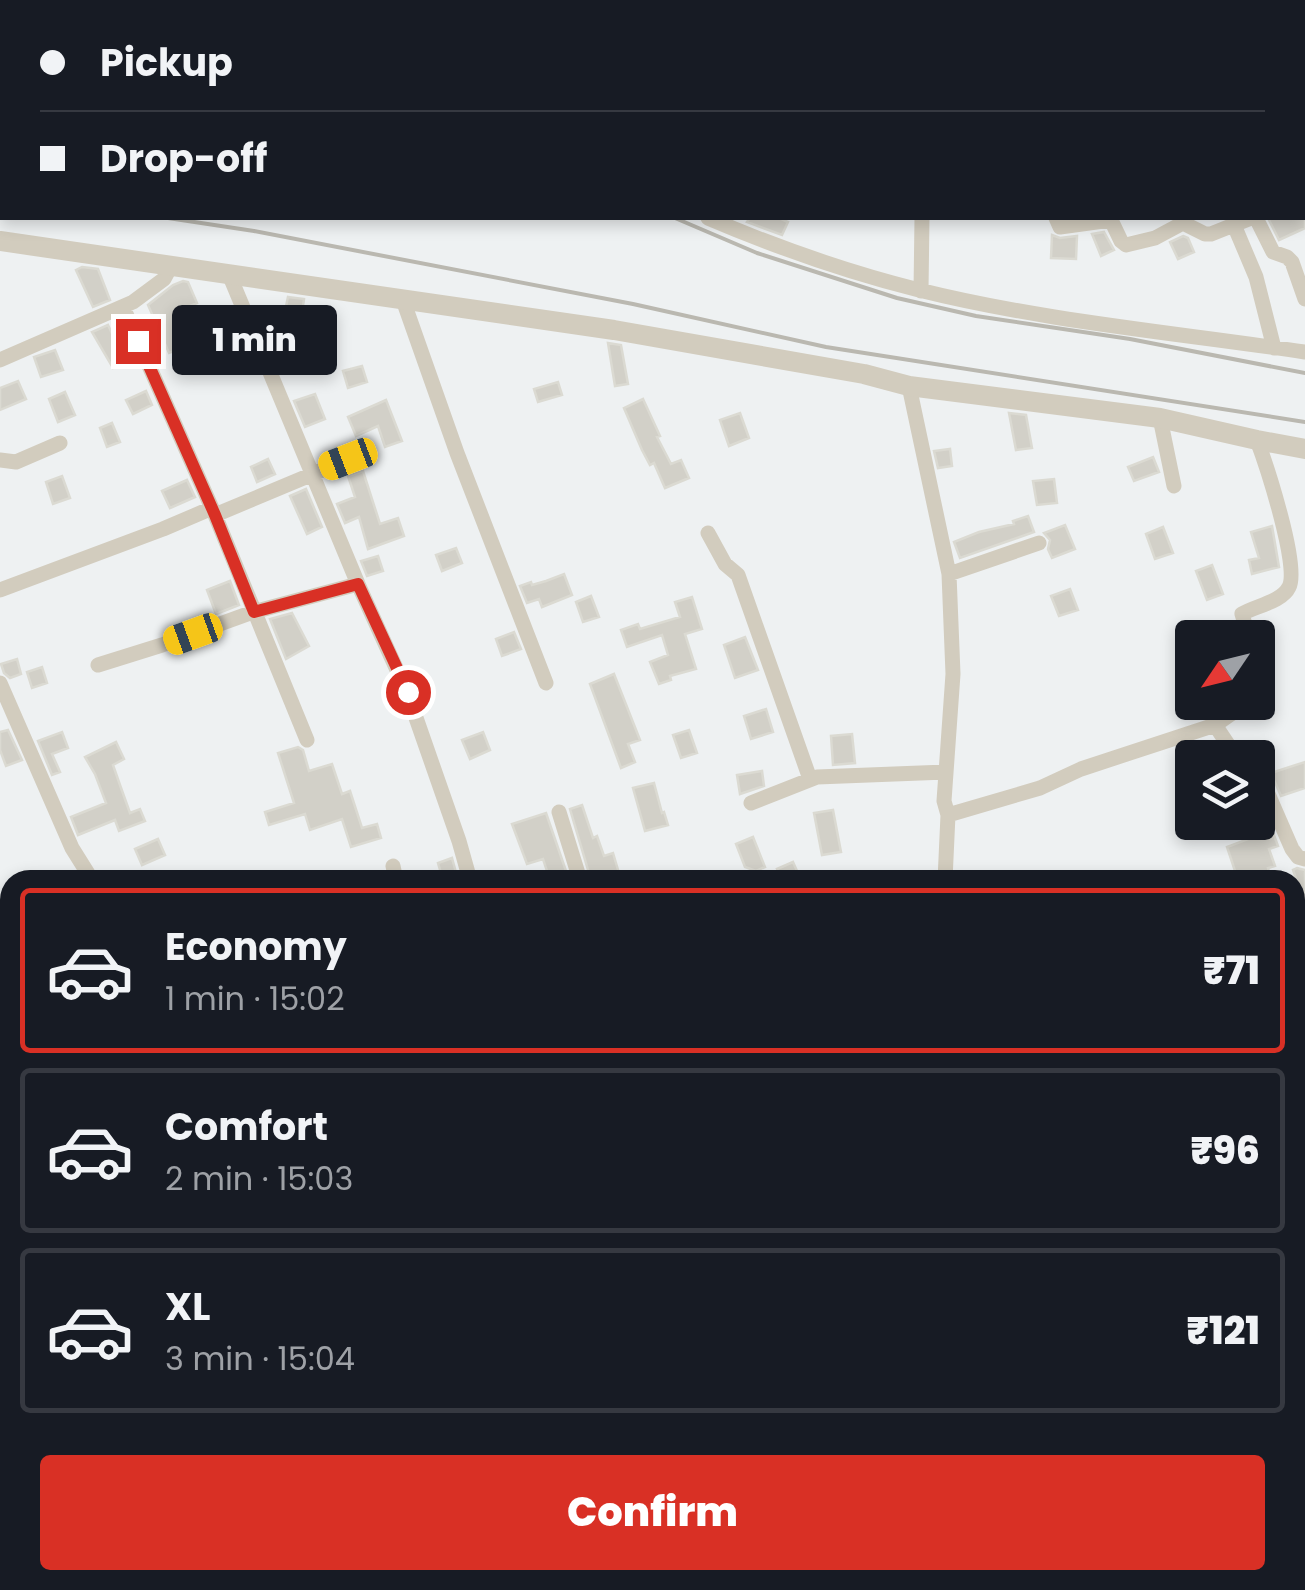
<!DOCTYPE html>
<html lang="en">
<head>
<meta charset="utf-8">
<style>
  :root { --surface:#171b24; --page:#242831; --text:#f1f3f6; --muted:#9ea1a6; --line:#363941; --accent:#d93025 }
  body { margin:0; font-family:Poppins,sans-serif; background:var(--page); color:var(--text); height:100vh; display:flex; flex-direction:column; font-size:38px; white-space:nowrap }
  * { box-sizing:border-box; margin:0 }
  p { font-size:32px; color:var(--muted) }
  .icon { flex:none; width:55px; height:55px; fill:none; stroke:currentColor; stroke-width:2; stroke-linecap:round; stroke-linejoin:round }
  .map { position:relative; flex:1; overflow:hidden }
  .drawer { position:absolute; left:0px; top:870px; width:1305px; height:720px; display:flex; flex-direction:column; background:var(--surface); border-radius:30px 30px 0 0; box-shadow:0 5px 15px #0003 }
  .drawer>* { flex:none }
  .guide { position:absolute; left:0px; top:0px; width:1305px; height:220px; box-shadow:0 5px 15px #0003; display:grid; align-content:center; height:220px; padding:0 40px; background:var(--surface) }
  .needle { width:65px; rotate:235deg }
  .buttons { position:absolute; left:1175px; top:620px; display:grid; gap:20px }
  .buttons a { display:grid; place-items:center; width:100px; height:100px; border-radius:10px; background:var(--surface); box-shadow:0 5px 15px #0003; font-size:50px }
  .end { position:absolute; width:45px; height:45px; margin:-22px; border:12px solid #d93025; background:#fff; box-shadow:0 0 0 5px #fff }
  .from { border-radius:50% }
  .bubble { position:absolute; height:70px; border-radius:10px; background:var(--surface); box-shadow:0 5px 15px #0003; font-size:32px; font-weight:800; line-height:70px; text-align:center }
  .car { position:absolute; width:30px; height:60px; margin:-30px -15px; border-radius:12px; box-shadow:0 0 8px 2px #0007; background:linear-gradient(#f5c518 24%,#345 0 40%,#f5c518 0 76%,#345 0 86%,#f5c518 0) }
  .guide b { display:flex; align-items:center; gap:35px; height:95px; font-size:38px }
  .guide b+b { border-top:2px solid var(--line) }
  .guide i { width:25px; height:25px; background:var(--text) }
  ul { padding:18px 0 0; list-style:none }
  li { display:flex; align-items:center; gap:30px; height:165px; margin:0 20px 15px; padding:0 20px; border:5px solid var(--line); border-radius:10px }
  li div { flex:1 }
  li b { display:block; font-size:38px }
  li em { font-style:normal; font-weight:800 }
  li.active { border-color:var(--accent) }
  li>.icon { width:90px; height:90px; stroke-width:1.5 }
  .button { display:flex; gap:20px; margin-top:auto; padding:20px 40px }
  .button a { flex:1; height:115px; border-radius:10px; background:var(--accent); color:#fff; font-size:40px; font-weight:800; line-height:115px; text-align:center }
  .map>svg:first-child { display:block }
  .building { fill:#d2d0c8; stroke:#dbdad2; stroke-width:2.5 }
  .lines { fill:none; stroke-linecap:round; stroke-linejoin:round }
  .service { stroke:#d2ccbe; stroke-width:8 }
  .minor { stroke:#d2ccbe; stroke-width:15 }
  .tertiary { stroke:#d2ccbe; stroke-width:20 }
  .rail { stroke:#bab8b0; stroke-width:4 }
  .route { stroke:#d93025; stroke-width:12 }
</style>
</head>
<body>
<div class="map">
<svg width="1305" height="1590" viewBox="0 0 1305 1590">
  <rect width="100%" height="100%" fill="#eef1f2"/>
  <path class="building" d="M750 218H779L788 222 782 235 747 222Z
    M1268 218H1305V228L1279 240Z
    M1104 232 1114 250 1101 256 1092 234Z
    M1052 235 1060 238 1077 236 1076 259 1051 258Z
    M1183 236 1188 238 1194 252 1178 259 1170 242Z
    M82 267 98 269 110 300 93 307 76 270Z
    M183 281 188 282 197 303 177 312 190 345 169 353 148 305 173 285Z
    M288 297 304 299 301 320 284 316Z
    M108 325 119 348 127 345 134 359 113 368 92 332Z
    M608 343 621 345 628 384 615 386Z
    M55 350 63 370 41 377 34 357Z
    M362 366 367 382 348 388 343 371Z
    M18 381 26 399 0 410V388Z
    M558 382 562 395 538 402 534 389Z
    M146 391 152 405 133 414 126 400Z
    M65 392 75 415 58 422 49 399Z
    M315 394 325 419 305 427 294 401Z
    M643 399 660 436 657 437 671 464 681 460 689 478 665 488 654 463 650 465 642 450 624 408Z
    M386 400 402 441 385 447 378 426 356 436 348 417Z
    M740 413 749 438 729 446 720 420Z
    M1009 413 1026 415 1032 448 1016 450Z
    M112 423 120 442 107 447 100 428Z
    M950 449 952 466 938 468 934 451Z
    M1153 457 1159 472 1134 481 1128 467Z
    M268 459 275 474 257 482 251 467Z
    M363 471 380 524 398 518 404 536 368 549 359 517 345 523 337 504 355 497 348 476Z
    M62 476 70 498 53 504 46 482Z
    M1054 479 1057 503 1037 505 1033 481Z
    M187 480 195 497 170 508 162 491Z
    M306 489 322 527 307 534 290 496Z
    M1028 516 1034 532 960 558 954 542 979 532 1014 524 1013 521Z
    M1065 525 1075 549 1052 558 1048 549 1050 540 1044 533Z
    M1272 526 1279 567 1252 574 1249 560 1259 558 1251 532Z
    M1163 527 1173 553 1155 559 1146 534Z
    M456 548 462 563 442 571 436 555Z
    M378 556 383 571 367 576 361 561Z
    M1212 565 1223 594 1207 600 1196 571Z
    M564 574 572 595 542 607 539 599 527 603 520 586 531 582 532 585 546 581Z
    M230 581 239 605 216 614 207 590Z
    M1070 589 1078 610 1059 616 1051 596Z
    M591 596 599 617 583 622 576 602Z
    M692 597 702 629 685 634 696 669 670 676 671 680 659 684 650 662 668 655 662 635 627 647 621 630 638 624 640 629 680 617 675 602Z
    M292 613 309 646 286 659 270 619Z
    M514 632 521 649 502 656 496 639Z
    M745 637 758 670 735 678 724 645Z
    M17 659 21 674 10 678 4 673 1 664Z
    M42 667 47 683 32 688 27 672Z
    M614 674 640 740 628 744 635 762 621 768 590 684Z
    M766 709 773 732 751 739 744 716Z
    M8 730 22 760 6 766 0 750V732Z
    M689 730 697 753 681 758 673 735Z
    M62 732 68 748 52 754 60 772 52 775 38 741Z
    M483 732 490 750 470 759 462 740Z
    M852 734 855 763 833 765 831 736Z
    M116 742 124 759 113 765 120 785 130 813 140 809 145 821 119 831 115 820 78 835 71 817 106 803 95 774 85 757Z
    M298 747 303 750 309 771 332 764 342 794 350 791 362 828 377 824 381 838 351 847 342 819 310 830 305 814 269 825 265 812 294 803 278 753Z
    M1305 762V788L1281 796 1271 773Z
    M762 771 764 786 740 794 737 775Z
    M654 783 662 813 664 812 668 825 645 831 633 788Z
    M582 805 593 838 597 836 604 856 613 853 621 880H591L570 809Z
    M833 810 841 852 822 855 814 813Z
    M546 813 566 871 549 877 543 859 527 864 512 824Z
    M1272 830 1278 846 1269 849 1275 866 1268 868 1271 880H1238L1227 847Z
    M753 837 765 867 756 871 745 867 736 844Z
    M158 839 165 855 142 865 135 849Z
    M452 858 458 880H443L438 863Z
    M793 862 801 880H782L777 869Z
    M1297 868 1305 870V899H1303L1293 870Z"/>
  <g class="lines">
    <path class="service" d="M238 2V0"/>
    <path class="minor" d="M451 0 453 2
      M939 0 940 2
      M985 0 986 2
      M1046 0V2
      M1151 0 1152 2
      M1257 0 1258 2
      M566 2 569 0
      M838 2 840 0
      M1188 2 1199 0
      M1302 85 1305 84
      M1302 195 1305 193
      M708 218C776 247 847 272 919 290 1043 321 1178 333 1305 352
      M1056 218 1060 227 1111 220 1121 241 1126 245 1155 238 1183 223 1205 234H1211L1251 218
      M1256 218 1273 252 1287 257 1292 262 1305 299
      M1234 225 1256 277 1274 348
      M229 274 358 584 407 692 459 841 470 880
      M921 291 922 218
      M403 300 457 453 546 683
      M123 307 215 515 307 740
      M0 360 133 302 164 279 171 266
      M909 386 949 574 953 674 944 801 948 815 945 880
      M1160 418 1174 486
      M0 460 16 462 60 443
      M215 515 368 451
      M708 533 725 564 738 575 810 779
      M949 574 1039 543
      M0 590 163 529 212 508
      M1249 638 1242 614C1255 606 1282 602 1289 587 1300 567 1266 464 1257 440
      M1258 658 1264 675 1258 694
      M98 665 162 645 253 612 358 584
      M0 683 72 848 92 880
      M1215 725 1229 746 1244 758
      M1258 771 1292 849 1298 857 1305 859
      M751 803 817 777 946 772
      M559 812 580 880
      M948 815 1040 788 1081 769 1215 725 1248 702
      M393 866 396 880
      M748 878 749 880
      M1295 972 1305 968
      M1295 1136 1305 1132
      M0 1212 10 1209
      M1295 1420 1305 1450
      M0 1445 10 1442
      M1295 1520 1305 1518
      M328 1580 329 1590
      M508 1580 511 1590
      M688 1580 689 1590
      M1203 1580 1209 1590
      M912 1590V1580
      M1012 1590 1051 1580"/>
    <path class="tertiary" d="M0 241 614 330 864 374 909 386 1160 418 1257 440 1305 449"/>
    <path class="rail" d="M353 0 356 2
      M0 182 2 183
      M168 218 254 231 633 304 826 347 1305 422
      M675 218 757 253 897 298 976 316 1130 339 1305 373"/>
  </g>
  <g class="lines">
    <path class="route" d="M138 341 215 515 254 612 358 584 408 692"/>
  </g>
</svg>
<div class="buttons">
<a><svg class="needle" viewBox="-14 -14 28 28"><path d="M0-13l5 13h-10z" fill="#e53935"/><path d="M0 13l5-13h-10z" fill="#9ea1a6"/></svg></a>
<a><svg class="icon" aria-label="layers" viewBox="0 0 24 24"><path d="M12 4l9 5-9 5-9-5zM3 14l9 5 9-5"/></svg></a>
</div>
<i class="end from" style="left:408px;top:692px"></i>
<i class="end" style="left:138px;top:341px"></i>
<div class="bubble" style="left:172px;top:305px;width:165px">1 min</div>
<i class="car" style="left:348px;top:459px;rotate:249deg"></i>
<i class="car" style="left:193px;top:634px;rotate:250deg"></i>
<div class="guide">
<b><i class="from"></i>Pickup</b>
<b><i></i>Drop-off</b>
</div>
<section class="drawer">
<ul>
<li class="active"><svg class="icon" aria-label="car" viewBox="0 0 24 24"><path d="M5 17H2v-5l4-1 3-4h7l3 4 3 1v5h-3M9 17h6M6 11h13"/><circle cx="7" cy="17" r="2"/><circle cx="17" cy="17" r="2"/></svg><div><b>Economy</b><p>1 min · 15:02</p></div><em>₹71</em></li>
<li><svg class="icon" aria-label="car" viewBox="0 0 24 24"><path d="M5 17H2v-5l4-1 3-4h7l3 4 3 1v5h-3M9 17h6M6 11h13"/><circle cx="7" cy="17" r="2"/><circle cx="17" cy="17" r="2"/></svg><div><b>Comfort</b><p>2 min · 15:03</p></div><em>₹96</em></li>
<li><svg class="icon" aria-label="car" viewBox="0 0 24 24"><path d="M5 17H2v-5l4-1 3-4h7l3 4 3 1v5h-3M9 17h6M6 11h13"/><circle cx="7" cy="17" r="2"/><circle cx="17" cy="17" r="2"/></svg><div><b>XL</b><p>3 min · 15:04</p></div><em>₹121</em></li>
</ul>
<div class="button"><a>Confirm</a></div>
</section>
</div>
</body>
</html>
